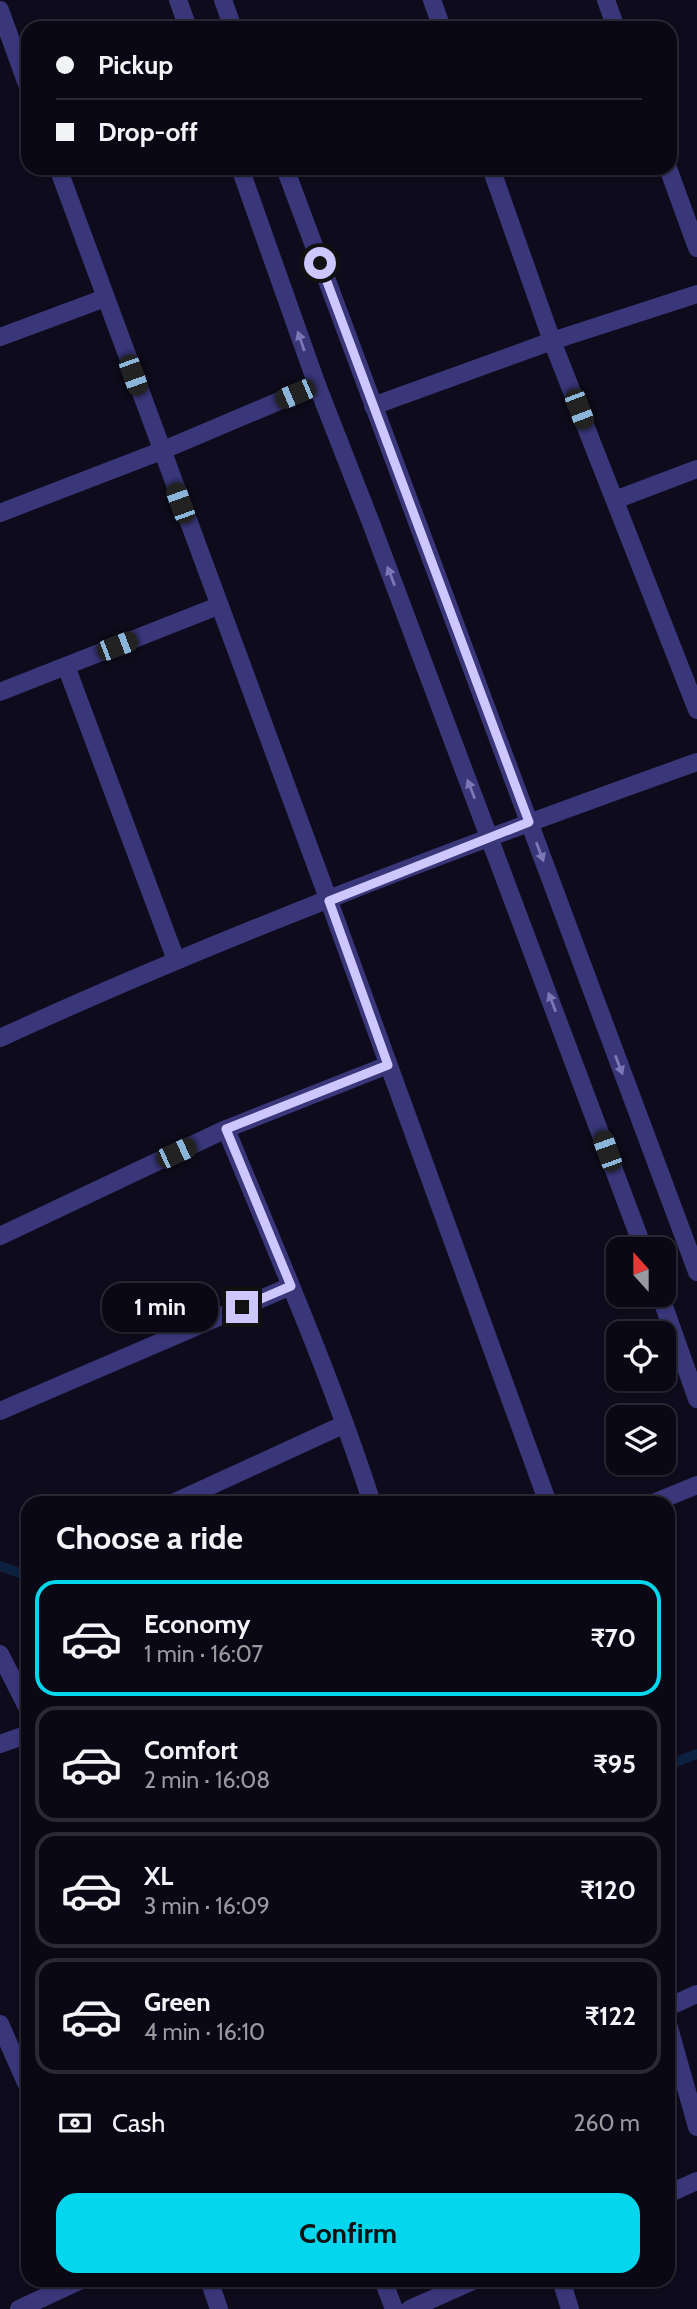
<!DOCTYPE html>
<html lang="en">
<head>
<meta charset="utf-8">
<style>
  :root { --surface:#0a0815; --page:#13111e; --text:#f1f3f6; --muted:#999aa0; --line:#2a2934; --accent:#04d6ed }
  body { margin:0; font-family:Cabin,sans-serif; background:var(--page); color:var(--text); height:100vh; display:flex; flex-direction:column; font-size:26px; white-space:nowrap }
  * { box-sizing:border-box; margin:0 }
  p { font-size:23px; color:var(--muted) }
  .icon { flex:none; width:38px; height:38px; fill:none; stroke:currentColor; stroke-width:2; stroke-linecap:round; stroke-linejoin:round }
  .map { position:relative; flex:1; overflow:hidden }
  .side { position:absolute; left:21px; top:1496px; width:654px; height:791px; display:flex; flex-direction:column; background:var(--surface); border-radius:21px; box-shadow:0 2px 5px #0004,0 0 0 2px var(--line) }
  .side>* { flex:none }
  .hud { position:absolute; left:21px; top:21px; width:656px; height:154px; border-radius:21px; box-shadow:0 2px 5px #0004,0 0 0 2px var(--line); display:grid; align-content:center; height:154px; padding:0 35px; background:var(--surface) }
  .needle { width:46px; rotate:339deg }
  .buttons { position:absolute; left:606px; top:1237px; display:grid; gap:14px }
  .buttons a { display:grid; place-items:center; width:70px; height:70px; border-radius:14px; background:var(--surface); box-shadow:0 2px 5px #0004,0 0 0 2px var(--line); font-size:35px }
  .end { position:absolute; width:32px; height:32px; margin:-16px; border:9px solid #cdc7fe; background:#111; box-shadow:0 0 0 4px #111 }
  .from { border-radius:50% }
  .bubble { position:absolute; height:49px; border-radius:21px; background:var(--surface); box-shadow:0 2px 5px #0004,0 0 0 2px var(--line); font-size:23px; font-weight:800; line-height:49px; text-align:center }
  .car { position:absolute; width:21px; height:42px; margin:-21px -10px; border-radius:9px; box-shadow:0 0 5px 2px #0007; background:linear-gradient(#222 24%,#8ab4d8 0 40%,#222 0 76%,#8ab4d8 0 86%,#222 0) }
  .hud b { display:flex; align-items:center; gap:24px; height:66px; font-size:26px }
  .hud b+b { border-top:2px solid var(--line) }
  .hud i { width:18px; height:18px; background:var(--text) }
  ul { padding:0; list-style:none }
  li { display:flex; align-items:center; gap:21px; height:116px; margin:0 14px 10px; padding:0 21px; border:4px solid var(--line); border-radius:21px }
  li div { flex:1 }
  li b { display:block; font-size:26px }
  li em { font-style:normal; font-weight:800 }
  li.current { border-color:var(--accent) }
  li>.icon { width:63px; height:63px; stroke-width:1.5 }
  h2 { padding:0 35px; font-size:32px; line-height:84px }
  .pay { display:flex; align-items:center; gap:18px; height:77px; padding:0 35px; font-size:26px }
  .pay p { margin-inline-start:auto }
  .button { display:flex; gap:14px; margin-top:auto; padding:14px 35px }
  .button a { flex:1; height:80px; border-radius:21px; background:var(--accent); color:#111; font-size:28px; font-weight:800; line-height:80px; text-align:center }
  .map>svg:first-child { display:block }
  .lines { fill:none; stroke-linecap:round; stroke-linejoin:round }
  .stream { stroke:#0c203f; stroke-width:10 }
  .minor { stroke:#39377a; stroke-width:18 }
  .tertiary { stroke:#39377a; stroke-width:18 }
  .oneway { fill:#7c78b5 }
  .route { stroke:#cdc7fe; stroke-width:9 }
</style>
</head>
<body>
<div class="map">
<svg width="697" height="2309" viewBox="0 0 697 2309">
  <rect width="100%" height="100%" fill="#0e0b1c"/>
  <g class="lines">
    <path class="stream" d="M0 1566 28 1576
      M668 1765 697 1754"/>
    <path class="minor" d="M432 0 442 28
      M606 0 616 28
      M0 10 28 87
      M58 168 329 901 548 1503
      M491 168 552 341 697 710
      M668 168 697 248
      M0 337 105 298
      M373 406 552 341 697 294
      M615 500 697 469
      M0 513 161 451 317 385
      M66 666 176 960
      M0 692 218 606
      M0 1038C227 934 462 846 697 762
      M226 1129C277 1253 331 1376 372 1503
      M0 1236 226 1129 388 1065
      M0 1411 291 1286
      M173 1503 345 1424
      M653 1503 697 1485
      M0 1654 28 1709
      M0 1744 28 1734
      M668 2007 697 1994
      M0 2024 28 2087
      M668 2024 697 2127
      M668 2194 697 2181
      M209 2280 219 2309
      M383 2280 394 2309
      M561 2280 570 2309
      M19 2309 81 2280
      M410 2309 475 2280"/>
    <path class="tertiary" d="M178 0 188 28
      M223 0 233 28
      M240 168 317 385 371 523 644 1250
      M285 168 697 1272
      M660 1295 697 1399"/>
  </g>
  <defs><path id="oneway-solid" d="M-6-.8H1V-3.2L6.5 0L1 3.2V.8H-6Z" transform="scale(1.75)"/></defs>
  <g class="oneway">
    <use href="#oneway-solid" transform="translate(301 341) rotate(-109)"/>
    <use href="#oneway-solid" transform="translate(391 576) rotate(-111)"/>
    <use href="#oneway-solid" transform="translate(471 789) rotate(-111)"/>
    <use href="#oneway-solid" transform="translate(540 852) rotate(69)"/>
    <use href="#oneway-solid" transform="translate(552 1002) rotate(-111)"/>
    <use href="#oneway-solid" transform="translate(619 1065) rotate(69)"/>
  </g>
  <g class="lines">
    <path class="route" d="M242 1307 291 1286 226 1129 388 1065 329 901 529 822 320 263"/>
  </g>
</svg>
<div class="buttons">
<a><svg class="needle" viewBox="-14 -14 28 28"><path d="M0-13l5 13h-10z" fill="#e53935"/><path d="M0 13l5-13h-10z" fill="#999aa0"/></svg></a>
<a><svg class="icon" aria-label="locate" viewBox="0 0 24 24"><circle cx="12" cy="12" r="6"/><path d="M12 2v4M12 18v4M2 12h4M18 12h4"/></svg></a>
<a><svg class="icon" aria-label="layers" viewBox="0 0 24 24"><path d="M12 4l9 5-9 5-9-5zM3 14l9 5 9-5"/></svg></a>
</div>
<i class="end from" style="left:320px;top:263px"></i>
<i class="end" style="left:242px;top:1307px"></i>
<div class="bubble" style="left:102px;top:1283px;width:116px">1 min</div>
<i class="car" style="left:133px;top:375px;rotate:160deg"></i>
<i class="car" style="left:295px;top:394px;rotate:247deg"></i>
<i class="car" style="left:579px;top:409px;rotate:159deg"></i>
<i class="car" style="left:180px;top:503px;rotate:340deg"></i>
<i class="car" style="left:117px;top:646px;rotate:69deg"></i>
<i class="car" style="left:607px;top:1151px;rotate:340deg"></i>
<i class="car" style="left:176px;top:1153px;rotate:65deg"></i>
<div class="hud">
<b><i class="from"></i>Pickup</b>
<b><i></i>Drop-off</b>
</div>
<section class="side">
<h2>Choose a ride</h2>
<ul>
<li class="current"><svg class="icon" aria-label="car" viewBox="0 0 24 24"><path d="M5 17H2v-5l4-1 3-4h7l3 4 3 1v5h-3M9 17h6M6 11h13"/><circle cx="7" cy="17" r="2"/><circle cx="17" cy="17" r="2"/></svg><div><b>Economy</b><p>1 min · 16:07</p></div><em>₹70</em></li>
<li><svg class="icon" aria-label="car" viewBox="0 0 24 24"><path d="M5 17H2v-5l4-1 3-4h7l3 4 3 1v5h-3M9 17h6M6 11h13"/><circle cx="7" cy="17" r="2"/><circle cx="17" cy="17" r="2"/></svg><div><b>Comfort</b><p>2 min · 16:08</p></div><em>₹95</em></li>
<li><svg class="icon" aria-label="car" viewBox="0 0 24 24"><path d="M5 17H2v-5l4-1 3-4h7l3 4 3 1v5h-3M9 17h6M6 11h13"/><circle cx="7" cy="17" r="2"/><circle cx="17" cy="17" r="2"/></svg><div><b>XL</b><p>3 min · 16:09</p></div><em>₹120</em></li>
<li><svg class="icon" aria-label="car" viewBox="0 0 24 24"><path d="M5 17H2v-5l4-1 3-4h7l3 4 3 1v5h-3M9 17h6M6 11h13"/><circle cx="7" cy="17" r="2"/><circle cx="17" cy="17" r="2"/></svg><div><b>Green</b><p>4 min · 16:10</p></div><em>₹122</em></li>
</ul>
<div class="pay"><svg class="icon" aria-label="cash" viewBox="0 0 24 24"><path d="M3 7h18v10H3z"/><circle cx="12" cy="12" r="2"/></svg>Cash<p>260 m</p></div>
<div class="button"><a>Confirm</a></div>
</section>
</div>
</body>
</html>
